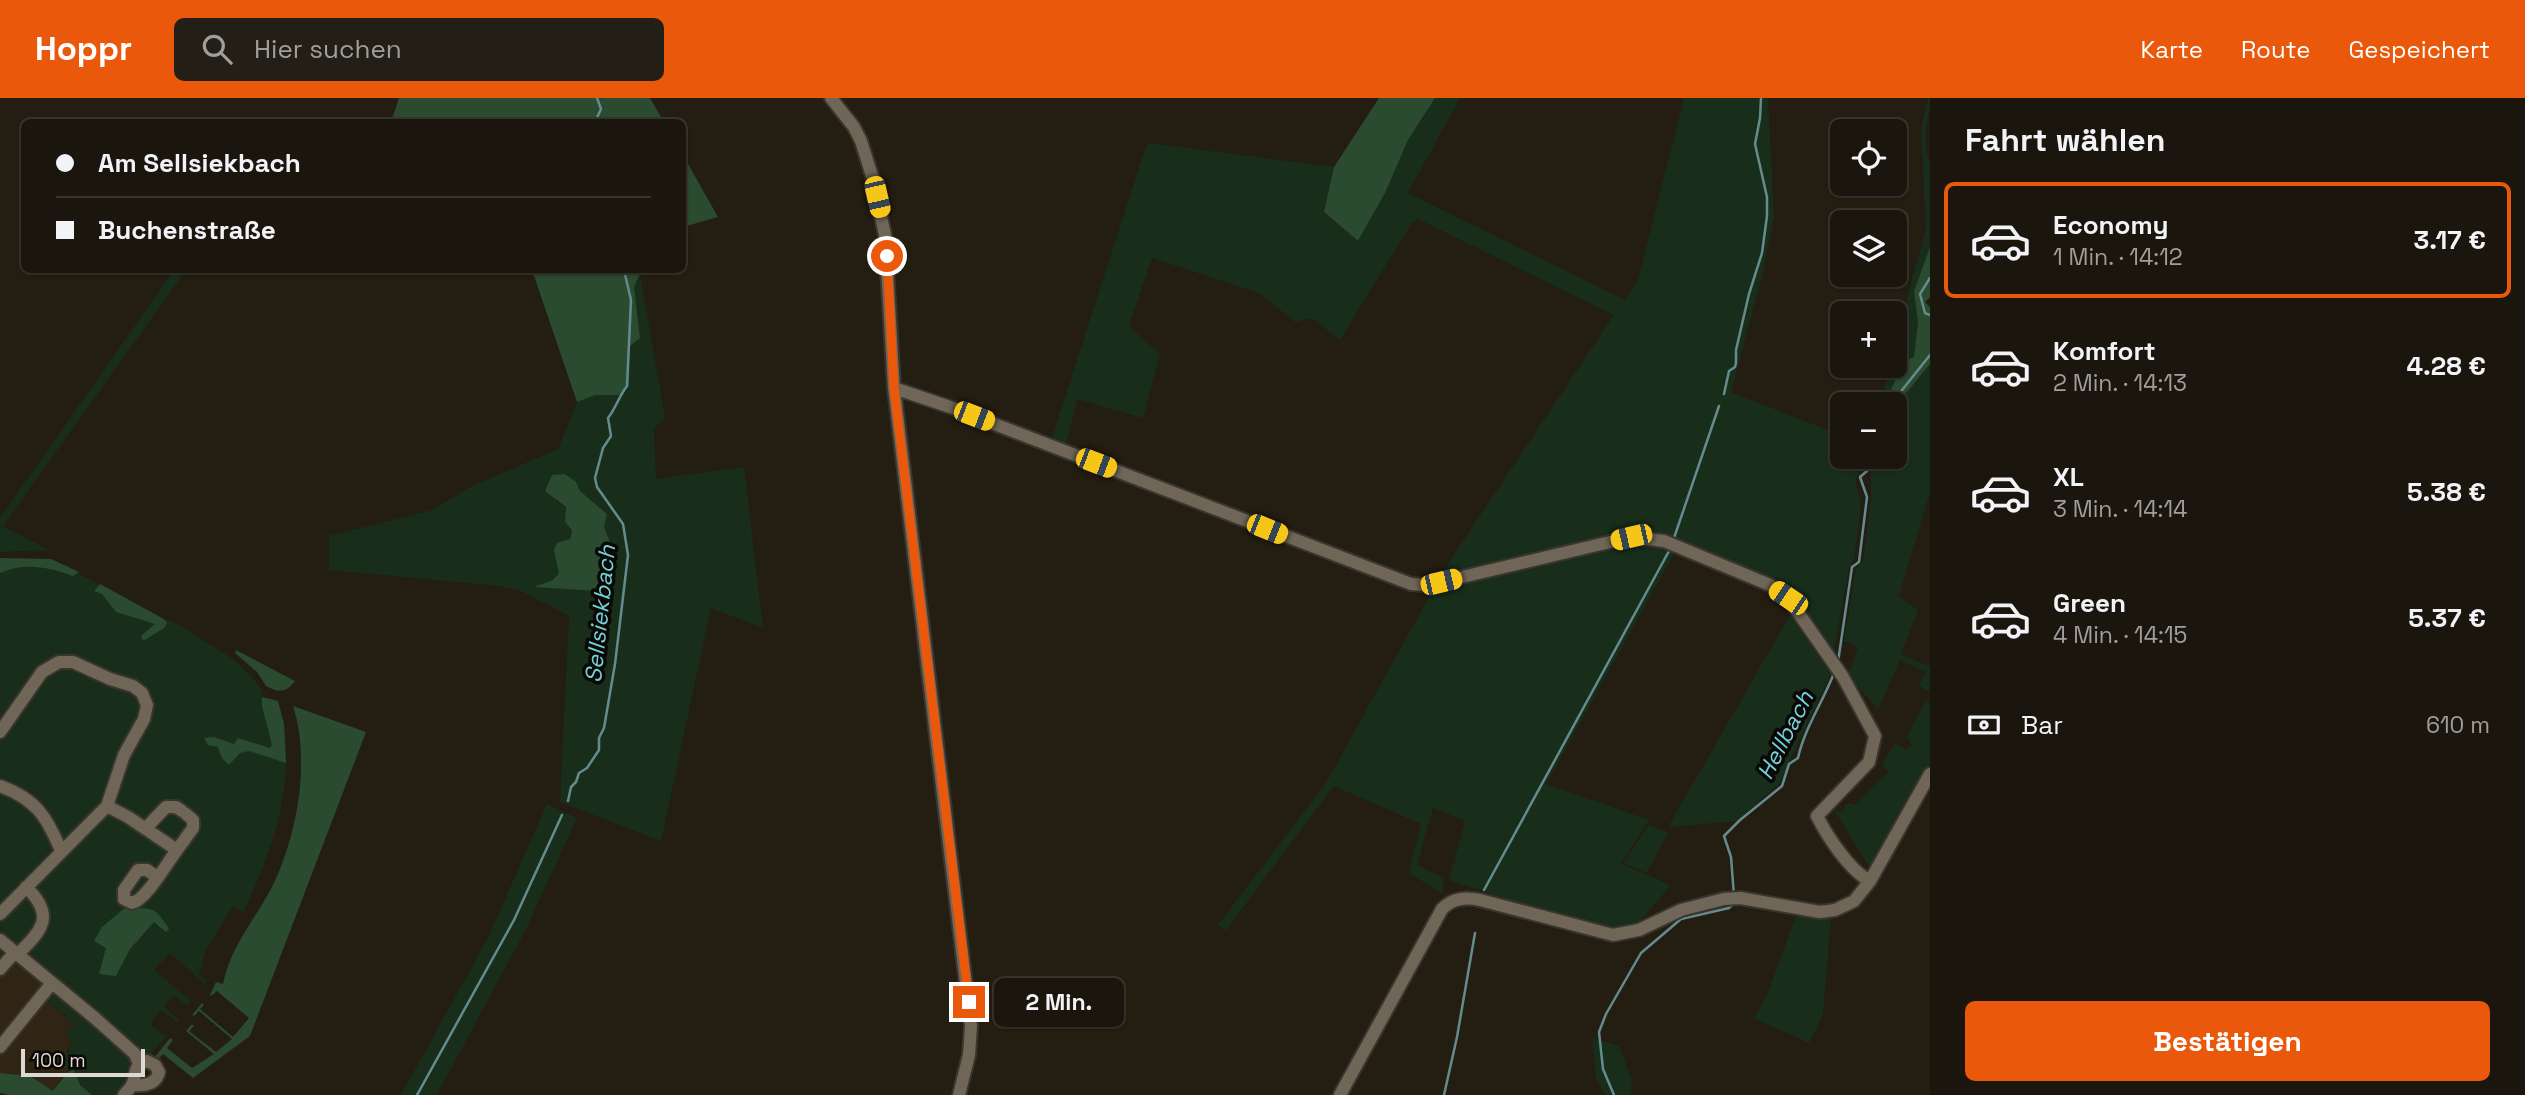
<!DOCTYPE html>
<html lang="de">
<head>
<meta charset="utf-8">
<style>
  :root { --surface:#1b160d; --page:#241f16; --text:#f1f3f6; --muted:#a09f9d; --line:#39352e; --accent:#ea580c }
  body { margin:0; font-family:"Space Grotesk",sans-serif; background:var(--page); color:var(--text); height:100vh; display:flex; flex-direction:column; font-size:26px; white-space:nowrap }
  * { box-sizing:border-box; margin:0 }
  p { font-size:23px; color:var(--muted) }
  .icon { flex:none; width:38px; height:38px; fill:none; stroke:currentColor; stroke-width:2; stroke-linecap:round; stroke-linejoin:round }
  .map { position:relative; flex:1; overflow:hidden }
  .details { display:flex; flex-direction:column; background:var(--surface); width:595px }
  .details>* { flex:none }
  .top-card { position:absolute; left:21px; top:21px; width:665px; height:154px; border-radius:10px; box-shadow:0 2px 5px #0004,0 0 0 2px var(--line); display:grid; align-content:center; height:154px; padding:0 35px; background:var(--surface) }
  .buttons { position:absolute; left:1830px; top:21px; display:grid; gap:14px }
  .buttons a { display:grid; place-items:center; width:77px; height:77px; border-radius:10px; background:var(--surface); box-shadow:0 2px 5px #0004,0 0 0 2px var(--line); font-size:35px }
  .scale { position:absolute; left:21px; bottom:18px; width:124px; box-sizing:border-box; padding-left:7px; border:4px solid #ded9d2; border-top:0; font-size:19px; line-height:24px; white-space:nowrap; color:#ded9d2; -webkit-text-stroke:5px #0a0704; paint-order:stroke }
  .end { position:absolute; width:32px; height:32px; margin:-16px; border:9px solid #ea580c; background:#fff; box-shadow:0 0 0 4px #fff }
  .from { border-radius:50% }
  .bubble { position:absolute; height:49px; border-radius:10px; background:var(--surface); box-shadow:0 2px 5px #0004,0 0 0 2px var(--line); font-size:23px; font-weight:800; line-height:49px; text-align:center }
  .car { position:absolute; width:21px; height:42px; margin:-21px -10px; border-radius:9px; box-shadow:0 0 5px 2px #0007; background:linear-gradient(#f5c518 24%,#345 0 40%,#f5c518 0 76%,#345 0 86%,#f5c518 0) }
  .top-card b { display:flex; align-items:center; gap:24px; height:66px; font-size:26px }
  .top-card b+b { border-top:2px solid var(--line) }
  .top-card i { width:18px; height:18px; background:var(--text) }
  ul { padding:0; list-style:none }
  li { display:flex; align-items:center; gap:21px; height:116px; margin:0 14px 10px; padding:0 21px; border:4px solid transparent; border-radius:10px }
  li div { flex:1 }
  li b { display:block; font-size:26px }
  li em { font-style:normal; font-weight:800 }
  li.active { border-color:var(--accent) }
  li>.icon { width:63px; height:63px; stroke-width:1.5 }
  h2 { padding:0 35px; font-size:32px; line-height:84px }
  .pay { display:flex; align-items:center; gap:18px; height:77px; padding:0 35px; font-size:26px }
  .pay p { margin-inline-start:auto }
  .primary-button { display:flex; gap:14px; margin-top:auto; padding:14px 35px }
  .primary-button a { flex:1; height:80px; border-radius:10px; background:var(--accent); color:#fff; font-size:28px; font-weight:800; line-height:80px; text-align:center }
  header { display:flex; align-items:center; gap:42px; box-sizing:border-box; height:98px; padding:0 35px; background:var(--accent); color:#fff }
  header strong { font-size:33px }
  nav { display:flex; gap:38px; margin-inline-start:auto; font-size:24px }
  .search { width:490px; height:63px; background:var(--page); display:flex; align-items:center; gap:18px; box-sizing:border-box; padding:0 24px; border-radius:10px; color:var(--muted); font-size:26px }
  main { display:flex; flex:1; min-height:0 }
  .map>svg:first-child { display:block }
  .built { fill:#302514 }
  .green { fill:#182e1b; fill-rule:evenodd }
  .forest { fill:#2a4b2f }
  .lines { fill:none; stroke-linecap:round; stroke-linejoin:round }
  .stream { stroke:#648b8d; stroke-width:2.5 }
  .minor-casing { stroke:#3b352f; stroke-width:16 }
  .minor { stroke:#6f6658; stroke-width:12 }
  .route { stroke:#ea580c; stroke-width:9 }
  .labels { text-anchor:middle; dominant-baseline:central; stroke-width:7; stroke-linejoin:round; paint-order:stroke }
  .water-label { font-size:23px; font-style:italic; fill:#72d2db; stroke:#0a0704 }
</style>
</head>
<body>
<header>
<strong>Hoppr</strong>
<div class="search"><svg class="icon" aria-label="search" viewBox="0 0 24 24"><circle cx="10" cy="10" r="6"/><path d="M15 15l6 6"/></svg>Hier suchen</div>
<nav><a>Karte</a><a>Route</a><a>Gespeichert</a></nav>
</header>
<main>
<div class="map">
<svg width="1930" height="997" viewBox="0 0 1930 997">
  <rect width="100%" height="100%" fill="#241d11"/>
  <path class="built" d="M8 857 45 887 48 904 75 926 73 944 67 952 68 974 53 993 30 978 0 975V866Z"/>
  <path class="green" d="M1435 0H1460L1408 95 1625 202 1638 182 1684 0H1768L1774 119 1763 174 1731 294 1830 333 1843 334V359H1867L1855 381 1861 407 1854 462 1849 470 1834 553 1830 555 1789 496 1659 439 1439 479 1614 217 1418 121 1411 126 1340 242 1312 220 1295 224 1261 196 1152 160 1129 228 1160 256 1143 320 1077 301 1065 350 1051 343 1147 45 1334 69 1324 114 1358 143 1385 95 1408 42Z
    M1928 0H1930C1930 20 1920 45 1930 64V149L1914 193 1918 225 1914 260 1891 293 1885 306H1877L1906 241 1907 199 1926 132 1921 31Z
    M174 172H186L3 428 49 452 0 454V420Z
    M640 176 665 320 654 330 656 381 744 369 763 530 711 510 661 743 560 704 569 518 521 493 501 488 329 472V438L433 412 470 389 558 351 577 304 595 297H623L629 287 630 248 640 240 634 189ZM576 384 580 393 606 415 604 429 614 454 599 471 597 493 536 489 553 482 559 475 572 432 565 424 566 409 555 403Z
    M1930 266V394L1899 498 1918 512 1901 557 1930 568V592H1924L1919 586 1926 574 1900 562 1878 611 1848 578 1858 549 1844 543 1856 471 1863 464 1871 401V374L1875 359H1895V313L1899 304Z
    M1637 443 1655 446 1675 454 1546 686 1649 722 1621 766 1671 787 1638 825 1613 830 1544 813 1449 782 1465 723 1433 710 1417 767 1443 780V796L1409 775 1421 726 1334 688 1226 832 1217 828 1326 685 1435 488Z
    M0 460 51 461 164 521 178 526 233 561 250 577 261 591 262 599 278 603C299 675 275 750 243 814L233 808 206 851 199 878 207 882 206 887 170 855 154 872 191 903 187 908 174 897 164 909 179 922 177 924 161 912 150 926 166 939 148 959 142 957 130 983 117 997H58L53 993 68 974 63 963 73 944 65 937 75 926 48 903 45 887 8 858 0 866Z
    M1790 517 1831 576 1779 686 1737 723 1668 729Z
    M1925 604 1930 605V666L1870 770 1834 712 1841 713 1848 705 1855 707 1889 674 1882 667 1895 645 1906 652 1912 648 1907 638Z
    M547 706 577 720 526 831 437 997H401L488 840Z
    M1649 727 1668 734 1647 775 1623 765Z
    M1797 815 1831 819 1823 916 1809 945 1754 920 1767 897Z
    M1592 940 1619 948 1632 982 1630 997H1605L1596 979Z"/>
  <path class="forest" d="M399 0H650L664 24H391Z
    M1379 0H1435L1408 42 1385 95 1358 143 1324 114 1334 69Z
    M683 57 718 119 683 129Z
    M1930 149V199L1925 204 1930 209V266L1899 304 1895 313V306H1885L1903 264 1914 259 1918 225 1914 193Z
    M532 172H638L640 176 634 189 640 240 630 248 629 287 623 297H595L577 304Z
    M565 376 576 384 580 393 607 416 604 429 614 454 600 471 597 493 534 489 553 482 559 475 554 452 557 445 570 441 572 432 565 424 566 409 545 393 552 377Z
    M0 460 51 461 79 474 73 478C49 469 24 464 0 475Z
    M100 486 164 521 167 525 164 530 143 543 141 538 155 526 116 514 102 496 94 493Z
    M236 552 295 583C286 595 279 595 266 588L257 574 235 555Z
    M262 599 278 603 284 626 286 665 249 653 240 655 229 667 222 660 218 649 208 647 204 640 214 639 234 646 238 640 270 650 272 647 262 608Z
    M293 608 366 634 250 938 193 980 163 956 157 962 154 960 170 940 173 942 167 950 192 970 214 956 186 933 192 926 194 928 189 933 216 954 232 941 199 913 194 918 192 917 202 905 204 907 200 911 233 939 249 920 217 893 211 898 210 897 216 884 223 886C231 848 253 824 271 791 297 740 311 663 293 608Z
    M126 809C152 813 152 804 169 831L166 834 154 824 130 851 116 878 99 876 106 850 94 843 102 829Z
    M74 972 80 987 92 997H9L0 995V975L30 978 53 993 68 974Z"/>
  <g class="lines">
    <path class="stream" d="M595 24 601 11 597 0
      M1930 180 1920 196 1925 215 1930 217
      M1724 296 1729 273 1735 269 1736 265V252L1749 196 1762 155 1767 118V99L1755 46 1760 20 1761 0
      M1891 306 1930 257
      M1674 440 1719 308
      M1838 564 1852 469 1859 464 1867 399 1860 379 1867 373 1869 359
      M568 703 571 689 576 684 579 675 587 670 599 652V640L604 630 615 566 628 457 623 426 597 389 595 380 603 350 611 338 608 320C616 310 619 298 627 288L631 202 624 172
      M1484 792 1669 453
      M1734 798 1731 759 1724 738 1740 722 1782 688 1789 666 1798 660C1805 629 1823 604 1834 575
      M417 997 514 822 562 717
      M1444 997 1457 939 1475 835
      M1614 997 1603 971 1599 934 1606 916 1641 855 1681 821 1729 810 1735 804"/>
    <g class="minor-casing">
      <path id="minor" d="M831 0 854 29 861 43 873 81 885 137 894 290 971 928 969 957 959 997
        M894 290 950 309 1411 486 1424 487 1441 484 1631 439 1664 443 1770 487 1788 500 1843 579 1875 638 1869 664 1817 718C1827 738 1850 773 1870 783
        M0 634 42 574 59 564H73L110 581 133 588 142 595 147 607 144 621 124 657 107 708 0 816
        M0 688C36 701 47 719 61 753
        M107 708 128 719 177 752C167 765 146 802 132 805L124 801V792L138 772H147L157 779
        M146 730 166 709H176L182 713
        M177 752 193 730V722L186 716
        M0 842 96 921 135 956 139 966
        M18 856C42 832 56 818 26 789
        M0 871 15 854
        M0 949 52 885
        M124 997C126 994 130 991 132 987 137 977 132 967 147 963L155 967 159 974C156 987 144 988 133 987
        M1340 997 1442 811C1453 800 1465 799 1480 802L1613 837 1639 832 1681 812 1724 801 1740 800 1820 814 1835 812 1854 803 1870 783 1930 676"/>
    </g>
    <use href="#minor" class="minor"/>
  </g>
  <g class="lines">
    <path class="route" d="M887 158 894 290 969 904"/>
  </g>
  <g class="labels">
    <g class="water-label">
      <text transform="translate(600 516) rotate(-84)">Sellsiekbach</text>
      <text transform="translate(1785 637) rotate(-63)">Hellbach</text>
    </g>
  </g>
</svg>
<div class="buttons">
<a><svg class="icon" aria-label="locate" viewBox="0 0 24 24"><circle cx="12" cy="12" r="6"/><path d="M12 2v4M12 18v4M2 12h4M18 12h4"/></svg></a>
<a><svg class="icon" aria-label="layers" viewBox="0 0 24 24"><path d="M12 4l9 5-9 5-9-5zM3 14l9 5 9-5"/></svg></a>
<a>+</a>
<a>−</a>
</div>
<div class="scale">100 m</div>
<i class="end from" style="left:887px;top:158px"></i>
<i class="end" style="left:969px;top:904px"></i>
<div class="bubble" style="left:994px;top:880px;width:130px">2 Min.</div>
<i class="car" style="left:877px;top:99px;rotate:167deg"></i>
<i class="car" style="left:974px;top:318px;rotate:111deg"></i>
<i class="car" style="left:1096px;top:365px;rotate:111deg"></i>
<i class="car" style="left:1267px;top:431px;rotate:112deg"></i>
<i class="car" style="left:1631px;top:439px;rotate:257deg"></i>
<i class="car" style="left:1441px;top:484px;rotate:77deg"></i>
<i class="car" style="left:1788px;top:500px;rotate:304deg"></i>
<div class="top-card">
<b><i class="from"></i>Am Sellsiekbach</b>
<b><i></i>Buchenstraße</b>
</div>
</div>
<section class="details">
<h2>Fahrt wählen</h2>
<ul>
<li class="active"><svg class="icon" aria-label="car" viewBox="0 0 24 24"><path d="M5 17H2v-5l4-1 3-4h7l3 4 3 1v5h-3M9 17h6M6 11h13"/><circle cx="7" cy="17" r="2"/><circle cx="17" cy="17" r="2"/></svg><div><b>Economy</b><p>1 Min. · 14:12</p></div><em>3.17 €</em></li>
<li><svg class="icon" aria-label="car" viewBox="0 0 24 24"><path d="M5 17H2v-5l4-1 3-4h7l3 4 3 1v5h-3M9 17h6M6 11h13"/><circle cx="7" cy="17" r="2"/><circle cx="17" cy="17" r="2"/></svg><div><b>Komfort</b><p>2 Min. · 14:13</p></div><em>4.28 €</em></li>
<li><svg class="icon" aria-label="car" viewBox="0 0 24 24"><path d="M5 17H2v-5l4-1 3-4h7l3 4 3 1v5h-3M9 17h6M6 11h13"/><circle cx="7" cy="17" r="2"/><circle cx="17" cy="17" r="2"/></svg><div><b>XL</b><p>3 Min. · 14:14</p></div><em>5.38 €</em></li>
<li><svg class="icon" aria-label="car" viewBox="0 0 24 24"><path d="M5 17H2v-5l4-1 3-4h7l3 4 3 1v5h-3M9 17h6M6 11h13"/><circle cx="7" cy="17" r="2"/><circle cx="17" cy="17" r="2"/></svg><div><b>Green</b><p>4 Min. · 14:15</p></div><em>5.37 €</em></li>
</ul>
<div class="pay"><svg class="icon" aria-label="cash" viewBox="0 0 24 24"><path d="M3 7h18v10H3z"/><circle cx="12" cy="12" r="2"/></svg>Bar<p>610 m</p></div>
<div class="primary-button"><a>Bestätigen</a></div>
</section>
</main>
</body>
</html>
